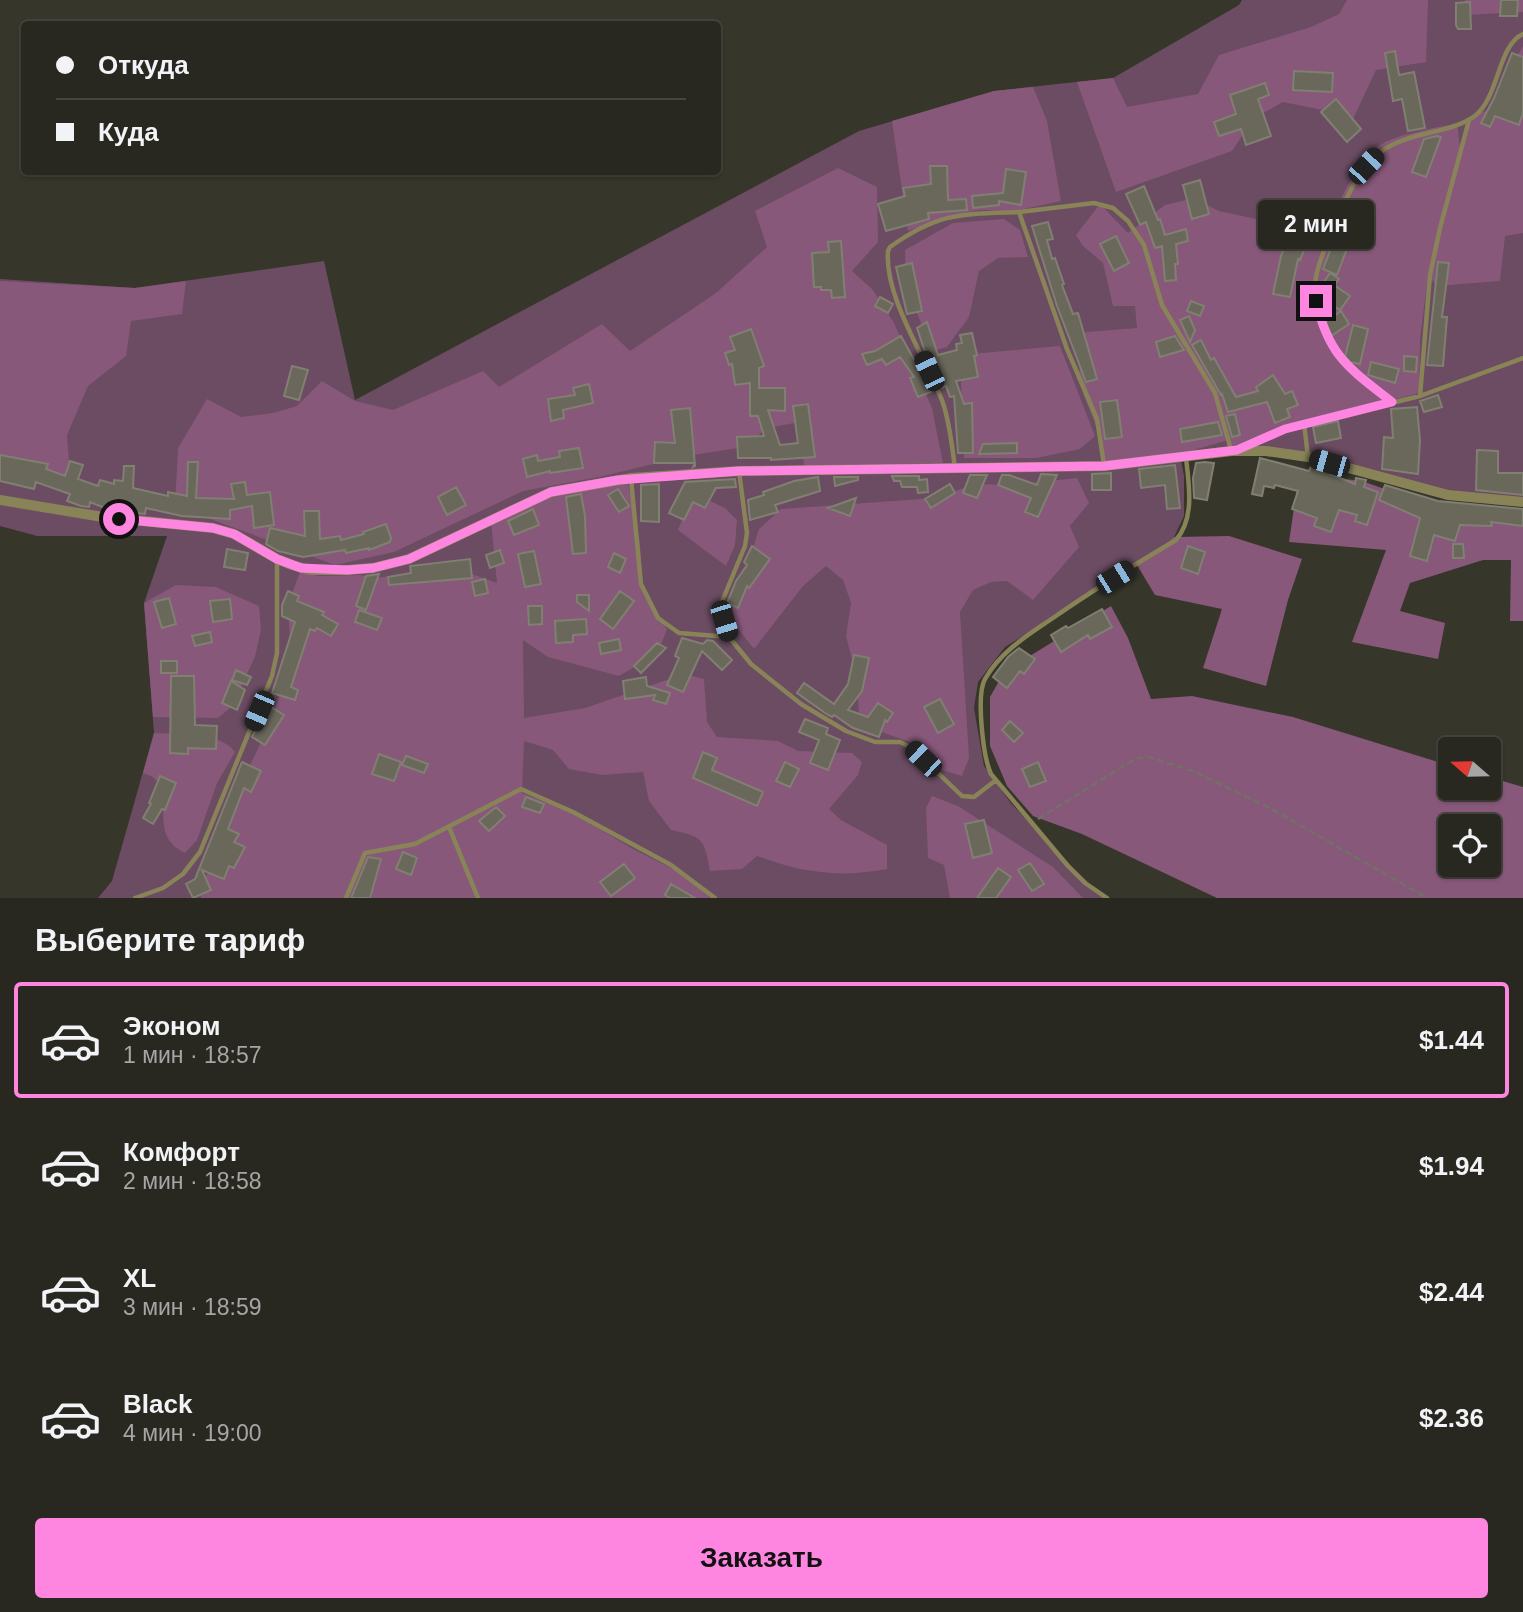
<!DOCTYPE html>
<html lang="ru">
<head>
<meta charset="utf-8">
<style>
  :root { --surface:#292820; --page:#35342d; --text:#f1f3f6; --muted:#a5a6a5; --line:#45443e; --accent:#fe86e0 }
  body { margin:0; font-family:Arial,sans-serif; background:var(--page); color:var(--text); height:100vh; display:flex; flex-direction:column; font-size:26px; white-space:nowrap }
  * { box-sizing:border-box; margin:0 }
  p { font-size:23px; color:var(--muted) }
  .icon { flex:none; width:38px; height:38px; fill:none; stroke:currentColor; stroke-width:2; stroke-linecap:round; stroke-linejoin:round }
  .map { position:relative; height:898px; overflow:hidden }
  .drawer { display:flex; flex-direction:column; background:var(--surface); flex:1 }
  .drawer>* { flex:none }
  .guide { position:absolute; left:21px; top:21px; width:700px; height:154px; border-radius:7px; box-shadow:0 2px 5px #0004,0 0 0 2px var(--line); display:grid; align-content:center; height:154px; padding:0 35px; background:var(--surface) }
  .needle { width:46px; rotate:290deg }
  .buttons { position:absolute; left:1438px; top:737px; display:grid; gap:14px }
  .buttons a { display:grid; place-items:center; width:63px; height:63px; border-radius:7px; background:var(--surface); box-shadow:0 2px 5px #0004,0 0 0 2px var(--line); font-size:35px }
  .end { position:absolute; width:32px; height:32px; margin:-16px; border:9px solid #fe86e0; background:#111; box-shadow:0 0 0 4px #111 }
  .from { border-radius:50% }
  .bubble { position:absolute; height:49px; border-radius:7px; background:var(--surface); box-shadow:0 2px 5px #0004,0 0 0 2px var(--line); font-size:23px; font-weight:700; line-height:49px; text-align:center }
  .car { position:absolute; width:21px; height:42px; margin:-21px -10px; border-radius:9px; box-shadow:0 0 5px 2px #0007; background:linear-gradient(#222 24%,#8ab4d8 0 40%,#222 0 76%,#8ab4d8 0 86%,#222 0) }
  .guide b { display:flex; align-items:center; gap:24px; height:66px; font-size:26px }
  .guide b+b { border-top:2px solid var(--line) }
  .guide i { width:18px; height:18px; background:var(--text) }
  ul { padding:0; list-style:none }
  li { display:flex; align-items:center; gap:21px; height:116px; margin:0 14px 10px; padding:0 21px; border:4px solid transparent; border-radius:7px }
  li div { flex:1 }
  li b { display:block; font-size:26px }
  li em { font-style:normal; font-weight:700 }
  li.on { border-color:var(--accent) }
  li>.icon { width:63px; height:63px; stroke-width:1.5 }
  h2 { padding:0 35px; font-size:32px; line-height:84px }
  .primary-button { display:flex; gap:14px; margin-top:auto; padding:14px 35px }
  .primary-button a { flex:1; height:80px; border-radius:7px; background:var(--accent); color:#111; font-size:28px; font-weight:700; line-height:80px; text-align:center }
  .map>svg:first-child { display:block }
  .green { fill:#6b4c62 }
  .forest { fill:#87587a; fill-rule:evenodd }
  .building { fill:#6a685b; stroke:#817f72; stroke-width:2 }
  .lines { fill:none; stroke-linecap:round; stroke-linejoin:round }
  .path { stroke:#727166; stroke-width:2.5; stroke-dasharray:7 3.5; stroke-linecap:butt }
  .lane { stroke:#898457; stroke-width:4.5 }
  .street { stroke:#898457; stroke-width:10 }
  .route { stroke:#fe86e0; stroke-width:9 }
</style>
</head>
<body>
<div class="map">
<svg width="1523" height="898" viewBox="0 0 1523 898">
  <rect width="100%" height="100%" fill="#37362a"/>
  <path class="green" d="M1242 0H1523V500L1453 494 1278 453 1180 455 1184 476V516L1174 537 1137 565 1005 647 978 682 974 708 984 766 1010 802 1047 842 1091 885 1109 898H98L112 881 154 733 144 603 167 536H37L0 526V279L135 288 324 261 355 400 859 131 994 91 1113 78 1239 5Z"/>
  <path class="forest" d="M1347 0H1428L1426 62 1376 70 1353 119 1338 113 1283 102 1253 119 1232 151 1116 192 1077 82 1113 78 1127 107 1198 94 1219 55 1311 27 1339 14Z
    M1465 0H1523V12L1464 15Z
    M1523 46V233L1505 236 1500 281 1437 286 1428 276 1420 339 1419 393 1262 435 1234 448 1228 440 1180 454 1106 463 1098 431 1083 393 1074 333 1137 328 1135 306H1113L1103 263 1083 246 1076 235 1100 204 1128 233 1165 205 1194 198 1219 211 1261 220 1304 223 1325 235C1336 210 1355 161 1378 146 1400 133 1432 129 1457 123L1460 146 1474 114 1486 111Z
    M1033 87 1047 121 1061 201 1015 211 979 210 948 217 908 231 892 121 994 91Z
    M838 168 877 187 878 242 852 271 873 290 894 323 932 408 943 463 804 466 800 422 767 428 744 447 687 456 599 477 523 491 394 552 335 565 175 506 178 448 207 399 241 417 273 413 297 406 322 381 355 401 393 410 483 371 499 387 602 324 630 351 716 293 767 247 755 211Z
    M1004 219 1020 230 1028 257 998 258 979 271 969 317 947 347 932 351 906 285 905 250 953 223Z
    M0 281 135 288 186 281 182 314 131 321 126 356 88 386 67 435 71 487 0 472Z
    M1060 346 1095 436 1080 449 1036 458H964L960 355Z
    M1299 474 1362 481 1421 502 1523 517V621H1510L1511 560H1483L1410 583 1400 611 1445 623 1438 659 1352 642 1386 550 1289 542Z
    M1077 478 1089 503 1070 526 1079 547 1033 600 1007 581 991 582 973 590 960 612 969 758 962 776 939 769 912 743 860 724 856 675 846 636 851 603 843 580 826 566 803 586 754 649 734 624 732 597 749 561 759 529 781 509 935 498 976 484 1013 485Z
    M627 479 640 544 642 584 667 629 658 653 619 676 548 657 523 640 524 718 585 708 684 674 704 679 707 722 717 737 778 741 798 751 852 753 862 762 858 775 829 809 841 820 887 845V869C839 878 803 873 757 856L742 869 710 871C704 838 703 837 671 830L649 801 643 772 602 775 569 769 553 750 524 741 522 793 571 812 633 849 679 872 711 898H201V886L212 864 244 778 271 721 291 660 288 604 300 572 318 576 360 575 377 578 452 567 497 583 491 521 545 497Z
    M693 493 725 508 737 520 735 545 726 566 678 530Z
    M1229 536 1302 559 1288 600 1266 686 1203 668 1222 609 1155 595 1137 565 1174 537Z
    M176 585 216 587 259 606 261 630 255 657 231 707 218 718 153 717 144 603Z
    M1111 606 1128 638 1151 699 1192 696 1293 717 1451 766V788H1489V777L1523 787V898H1217L1082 834 1033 816 1007 786 990 746V697L1004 672ZM1451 826H1489V864H1451Z
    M154 733C175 734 222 732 235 752L217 783 197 840 185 853C157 840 164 815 164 789L153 777 143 773Z
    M932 796 958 806 1053 867 1083 898H950L944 865 928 858 926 808Z"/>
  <path class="building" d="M1501 0H1518L1517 16H1500Z
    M1470 2 1471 29H1458L1456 25V3Z
    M1395 51 1399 75 1414 72 1425 128 1408 131 1402 99 1393 101 1385 53Z
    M1512 53 1523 57V113L1519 125 1495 116 1490 127 1481 123 1494 98Z
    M1294 71 1333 73 1332 92 1293 90Z
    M1265 83 1269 95 1258 99 1271 136 1246 145 1241 129 1219 136 1214 122 1236 114 1230 95Z
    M1336 99 1361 129 1347 142 1321 112Z
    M1437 136 1441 137 1426 177 1412 172 1424 139Z
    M930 166H947L948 200 966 199 967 210 928 213 929 219 886 231 878 204 905 196 903 188 931 184Z
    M1006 169 1026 172 1021 205 999 201V205L973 208 972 196 1003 193Z
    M1200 180 1209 214 1192 219 1183 185Z
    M1144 186 1158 220 1160 219 1165 235 1186 229 1188 241 1176 244 1178 264H1175L1176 280 1165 281 1162 246 1155 248 1146 222 1140 225 1126 194Z
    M1048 222 1053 239 1047 240 1052 259 1055 258 1064 284 1062 285 1073 314 1078 313 1097 379 1086 382 1057 306 1032 226Z
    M1339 228 1353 233 1337 275 1323 269Z
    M1290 233 1308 240 1300 260 1298 259 1290 297 1273 294 1281 256Z
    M1116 236 1129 263 1114 271 1100 244Z
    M841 241 845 297 832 298 831 290H821V287H814L812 253 829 252 828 242Z
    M1438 262 1449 263 1442 317H1447L1443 366 1427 365Z
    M912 263 922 311 907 314 896 267Z
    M1330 273 1339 279 1334 285 1350 296 1340 310 1320 296V288Z
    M880 297 893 304 888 313 875 306Z
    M1191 301 1204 306 1200 316 1187 311Z
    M1341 311 1349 324 1331 336 1325 322Z
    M1189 316 1195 330 1190 342 1180 320Z
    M927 322 938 355 957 350 956 344 962 343 960 335 972 333 977 355 974 356 978 377 956 381 964 404 972 403 973 453H958L954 396 950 397 946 386 942 388 925 352 917 328Z
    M1353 325 1368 329 1360 364 1350 362 1345 357Z
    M751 329 764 366 759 368V388H785V411L768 410 780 445 798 443 793 406 808 404 815 457 771 460V458H738L737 437 764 436 758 416H750V383L735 385 732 364 729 365 725 353 735 350 730 337Z
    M901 336 928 385 931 392 918 397 910 378 914 377 900 357 886 365 882 359 867 365 862 354 875 351Z
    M1175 336 1184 350 1160 357 1156 342Z
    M1201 340 1211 360 1214 358 1236 397 1258 391 1256 387 1273 375 1285 394 1292 391 1298 405 1287 409 1290 417 1275 423 1267 402 1228 412 1222 394 1221 395 1192 345Z
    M1404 356 1417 357 1416 372 1404 371Z
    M1371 362 1399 369 1395 383 1368 375Z
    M292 366 308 370 299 400 284 396Z
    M589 384 593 403 563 410 564 418 551 421 548 399 575 395 573 388Z
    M1438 395 1442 407 1424 412 1420 401Z
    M1117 400 1122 437 1105 439 1100 402Z
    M1417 407 1420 440 1418 474 1382 469 1384 437 1393 438 1391 409Z
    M690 408 695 466 693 467 695 463H654L655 442 675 443 671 410Z
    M1235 414 1240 435 1232 437 1226 416Z
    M1338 421 1341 438 1316 443 1313 427Z
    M1218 422 1222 435 1182 442 1180 429Z
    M1017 443V453L979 454 983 444Z
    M579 448 583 468 550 473V471L527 477 523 459 537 455 538 461 560 457 559 451Z
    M1477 450 1498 451V473H1523V495L1476 490Z
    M0 455 48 464 46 469 65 476 70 461 83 465 78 479 98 486 100 480 114 484V480L123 481 124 466H134L133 488 168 496V492L187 496 188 462H198L196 498 234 499 231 484 245 482 247 495 270 492 274 525 254 528 252 506 230 510V519L182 516 146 508 145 514 110 510 90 502 89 507 81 506 67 501 70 494 36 482 34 489 0 481Z
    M1260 458 1309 471 1311 466 1330 471V474L1355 484 1356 478 1366 480 1364 487 1378 492 1367 525 1355 521 1357 515 1339 510 1331 532 1314 526 1317 518 1292 509 1298 491 1275 485 1274 488 1264 486 1262 496 1252 494Z
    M1205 462 1214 463 1207 500 1194 498 1193 478 1196 463Z
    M1175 465 1180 508 1167 509 1165 485 1141 488 1139 469Z
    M1111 473V490H1092V474Z
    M1041 474 1057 475 1038 517 1025 512 1031 498 998 485 1002 475H1009L1037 485Z
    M970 475H987L977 498 963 493Z
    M892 476H919V480L927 479 928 492 918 493 917 487H902L900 481H894Z
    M818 477 820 491 775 505 778 512 750 520 748 500 764 495 763 492 794 481Z
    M834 477H858V480L835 486Z
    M735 479 736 487 716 488 705 508 693 502 684 520 669 513 685 482Z
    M659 484V522L641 521V485Z
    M950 484 955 493 931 508 925 499Z
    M1385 485 1438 501 1523 509V526L1491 522 1492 526 1460 525 1455 541 1434 535 1427 561 1410 556 1420 518 1379 500Z
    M456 487 466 505 447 515 438 497Z
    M618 489 629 506 619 512 608 495Z
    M581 494 585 516 586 553 573 554 566 497Z
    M856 498 850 516 828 508Z
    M533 509 539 525 514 535 508 521Z
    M304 511H319L320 539 340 536 341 540 364 534 363 532 386 524 391 538 390 542 369 550V548L346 553 345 550 303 557 278 551 266 544 270 528 305 536Z
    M1453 544H1463L1464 558H1453Z
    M752 546 770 559 749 588 747 586 738 608 727 603 736 581 747 565 744 562Z
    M1188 546 1205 552 1198 574 1181 568Z
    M227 549 248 553 245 570 224 567Z
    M500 550 504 563 490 568 486 555Z
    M534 551 541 584 525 587 518 554Z
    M614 553 626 559 620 573 608 567Z
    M470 559 472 578 389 585 388 577 411 573 410 566Z
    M379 574 366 610 356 606 366 576Z
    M485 579 488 593 475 596 472 582Z
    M288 591 299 596 297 601 324 612 322 615 338 624 331 636 317 628 315 631 310 629 291 687 298 690 295 700 272 693 295 622 282 616V605Z
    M620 591 634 601 613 629 600 619Z
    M577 595H589V611L577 602Z
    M169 598 176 624 162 628 154 602Z
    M230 599 232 619 213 622 210 601Z
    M528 606H542V624L529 625Z
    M1102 609 1112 627 1090 639 1088 635 1061 652 1051 635 1066 626 1068 628Z
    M359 610 382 618 377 630 355 622Z
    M586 619 587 634 573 635V642L556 643 555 621Z
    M210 632 212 642 195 646 192 636Z
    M682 638 703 644 707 640 713 641 732 660 722 670 702 651 683 692 667 685 679 658 675 656Z
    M619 639 621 650 601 654 599 643Z
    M657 643 666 648 641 673 634 666Z
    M1019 648 1035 659 1024 674 1020 671 1007 688 993 677 1008 657Z
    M854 655 869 658 862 691 848 710 868 717 878 703 893 713 887 722 885 720 879 737 853 728 834 715 832 717 825 713 797 693 804 683 834 704 848 684Z
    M161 661H177V673H161Z
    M236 670 251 677 247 685 232 680Z
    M171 676H194L195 725 217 726 216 749 188 748V754L170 753Z
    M646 677 647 686 670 693 666 704 653 700 655 695 625 699 623 681Z
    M231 681 245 690 237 710 222 703Z
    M940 699 954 724 938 733 924 707Z
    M268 705 284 715 265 745 252 737Z
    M805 719 828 728 826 734 840 740 828 770 810 763 819 740 799 732Z
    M1010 721 1023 733 1014 742 1002 730Z
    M703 752 717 758 712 770 763 792 757 806 693 778Z
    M379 754 401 762 394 781 372 774Z
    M406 756 428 764 424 773 402 765Z
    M242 762 261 771 251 792 244 788 228 829 239 834 234 842 245 847 234 868 229 866 224 879 202 870 211 890 193 898 186 884 195 879Z
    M785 762 799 769 790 787 776 781Z
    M1038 762 1046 781 1030 787 1022 769Z
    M160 776 176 783 165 810 162 809 153 824 143 818 151 804 149 803Z
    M526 797 544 804 540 813 522 807Z
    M496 807 505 816 489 831 479 821Z
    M984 820 992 853 973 858 965 824Z
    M403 852 417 858 411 875 396 869Z
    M368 857 381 859 370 898H351Z
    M1030 863 1044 884 1032 891 1018 870Z
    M624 864 635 878 611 896 600 882Z
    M998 868 1011 877 996 898H977Z
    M671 884 695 898H670L665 895Z"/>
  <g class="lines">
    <path class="path" d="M1038 819 1135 759 1149 757 1193 771 1270 808 1427 898"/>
    <path class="lane" d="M1019 212 1094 203 1113 208 1128 221 1144 245 1162 305 1215 393 1231 450
      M1420 396 1430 275 1440 228 1469 120
      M1392 402C1377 390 1360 379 1346 365 1325 345 1311 306 1316 277 1320 256 1330 236 1338 217 1349 193 1360 166 1382 151 1409 131 1452 134 1476 115 1499 96 1498 45 1523 34
      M1304 423 1308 457
      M1241 449 1285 429 1420 396 1523 358
      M955 468C952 447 950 424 943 403 927 360 884 297 888 251L890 247C939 212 962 214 1019 212L1067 349 1097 419 1104 465
      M739 471 747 533 745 546 721 604 729 637 751 664 801 704 846 731 875 742H900L912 748 962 796 974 797 996 780
      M631 479 641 584 658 618 679 633 729 637
      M449 827 478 898
      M135 898 163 888 183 874 200 852 272 676 277 653V560
      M346 898 365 853 415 844 521 789 573 812 671 865 715 898
      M1107 898 1085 883 1068 866 991 774C983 757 976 695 985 679 1001 651 1028 635 1053 618 1093 590 1134 565 1176 540 1195 518 1189 485 1186 458"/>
    <path class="street" d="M0 500 103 517 213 528 234 534 277 559 292 565 310 570H347L373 568 409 559 551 492 631 478 739 471 1104 466 1232 451H1266L1308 457 1448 495 1523 502"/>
  </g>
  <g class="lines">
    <path class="route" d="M119 519 213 528 234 534 277 559 301 568 347 570 373 568 409 559 551 492 618 480 739 471 1104 466 1237 450 1285 429 1392 402C1349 368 1329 357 1316 301"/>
  </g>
</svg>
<div class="buttons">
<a><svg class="needle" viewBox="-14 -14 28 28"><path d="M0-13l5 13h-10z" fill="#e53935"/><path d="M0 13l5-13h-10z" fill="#a5a6a5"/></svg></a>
<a><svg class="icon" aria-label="locate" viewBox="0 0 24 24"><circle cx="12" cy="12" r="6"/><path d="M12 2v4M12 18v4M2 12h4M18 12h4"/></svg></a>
</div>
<i class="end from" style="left:119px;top:519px"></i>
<i class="end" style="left:1316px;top:301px"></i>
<div class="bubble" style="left:1258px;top:200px;width:116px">2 мин</div>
<i class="car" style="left:1366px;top:166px;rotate:43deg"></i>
<i class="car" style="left:929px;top:371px;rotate:335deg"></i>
<i class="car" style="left:1329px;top:463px;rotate:286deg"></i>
<i class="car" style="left:1115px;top:577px;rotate:58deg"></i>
<i class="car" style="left:724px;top:621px;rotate:163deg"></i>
<i class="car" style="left:259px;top:711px;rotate:203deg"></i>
<i class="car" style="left:923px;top:759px;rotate:314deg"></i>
<div class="guide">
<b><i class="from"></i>Откуда</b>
<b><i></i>Куда</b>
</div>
</div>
<section class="drawer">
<h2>Выберите тариф</h2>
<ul>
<li class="on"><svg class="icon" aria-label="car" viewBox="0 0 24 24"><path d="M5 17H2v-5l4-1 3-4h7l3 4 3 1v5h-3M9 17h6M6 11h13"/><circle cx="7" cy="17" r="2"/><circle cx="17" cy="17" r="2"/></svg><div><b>Эконом</b><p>1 мин · 18:57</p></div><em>$1.44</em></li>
<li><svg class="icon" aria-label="car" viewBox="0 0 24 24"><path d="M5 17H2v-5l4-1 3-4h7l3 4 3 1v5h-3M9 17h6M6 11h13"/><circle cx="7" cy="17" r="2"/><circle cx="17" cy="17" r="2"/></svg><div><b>Комфорт</b><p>2 мин · 18:58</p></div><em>$1.94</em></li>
<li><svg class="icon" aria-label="car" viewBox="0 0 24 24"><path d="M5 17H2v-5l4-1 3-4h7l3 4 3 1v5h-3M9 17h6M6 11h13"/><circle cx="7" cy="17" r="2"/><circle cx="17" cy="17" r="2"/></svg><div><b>XL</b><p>3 мин · 18:59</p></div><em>$2.44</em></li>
<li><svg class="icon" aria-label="car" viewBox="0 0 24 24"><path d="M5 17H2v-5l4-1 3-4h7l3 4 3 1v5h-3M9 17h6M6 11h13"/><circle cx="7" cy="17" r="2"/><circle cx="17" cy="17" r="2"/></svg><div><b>Black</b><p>4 мин · 19:00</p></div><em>$2.36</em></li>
</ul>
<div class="primary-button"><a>Заказать</a></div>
</section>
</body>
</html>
